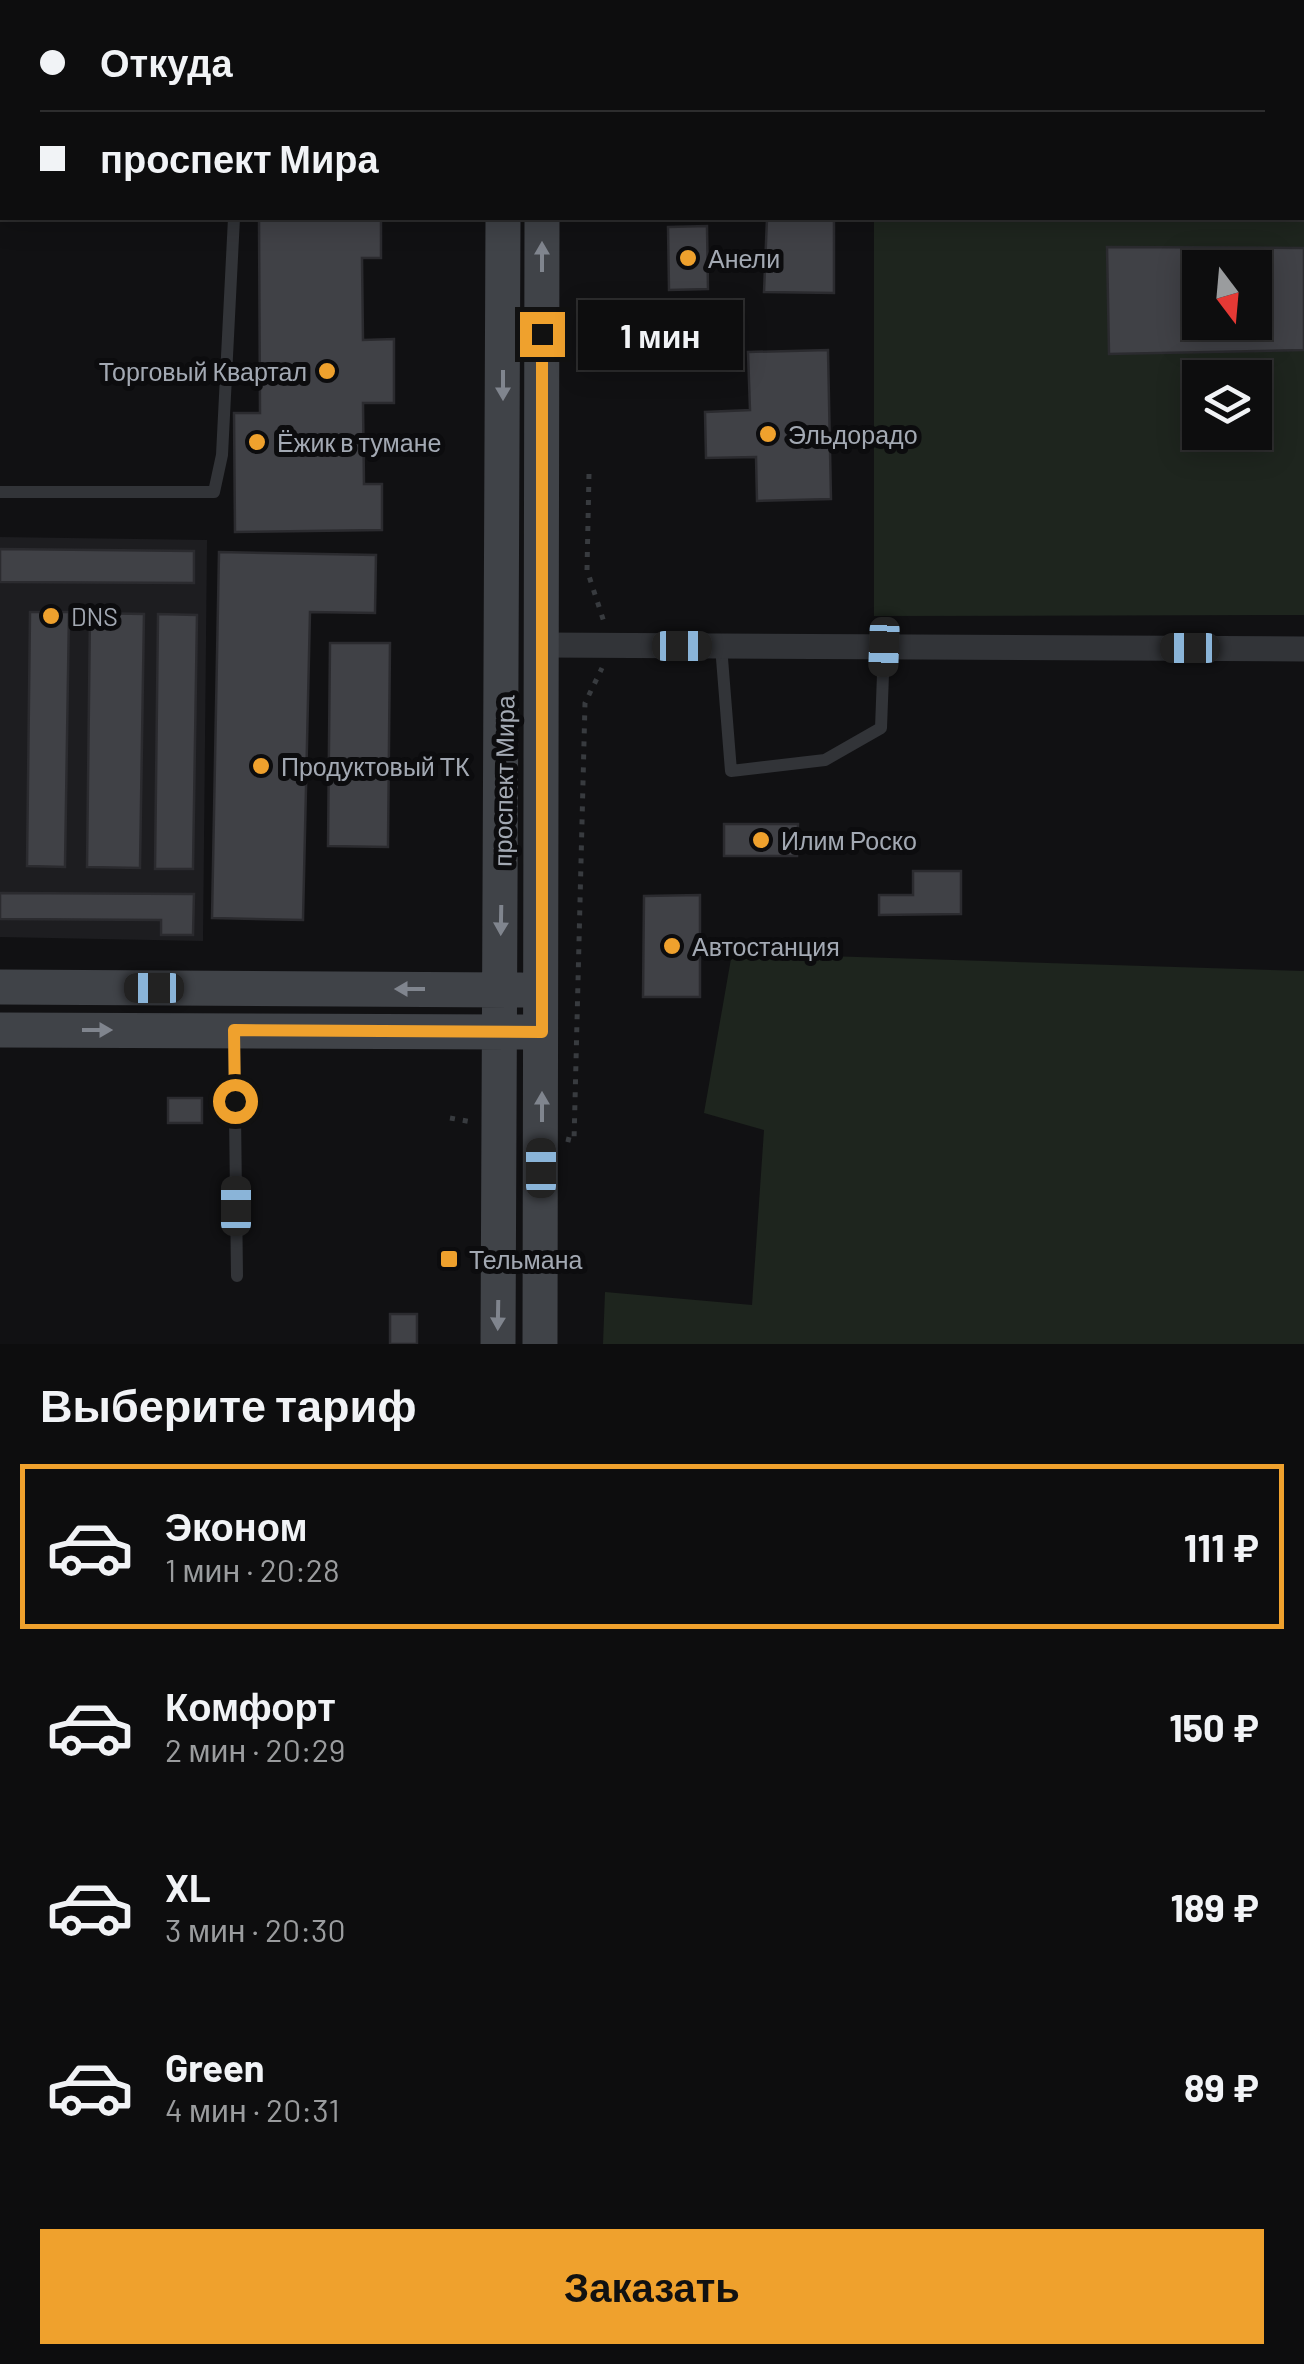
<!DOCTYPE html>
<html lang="ru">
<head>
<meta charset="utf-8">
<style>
  :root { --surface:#0d0d0e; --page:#1b1b1c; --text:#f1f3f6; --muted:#9a9c9e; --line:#2d2d2e; --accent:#efa12d }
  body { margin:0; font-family:Barlow,sans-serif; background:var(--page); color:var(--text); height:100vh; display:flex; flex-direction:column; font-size:38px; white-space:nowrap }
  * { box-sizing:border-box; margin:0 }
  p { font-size:32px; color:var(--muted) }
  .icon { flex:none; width:55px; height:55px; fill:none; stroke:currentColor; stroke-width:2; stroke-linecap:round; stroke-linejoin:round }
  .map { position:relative; height:1344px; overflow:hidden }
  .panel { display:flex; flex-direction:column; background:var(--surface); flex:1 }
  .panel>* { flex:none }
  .top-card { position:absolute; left:0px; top:0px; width:1305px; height:220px; box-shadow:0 5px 25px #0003,0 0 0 2px var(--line); display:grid; align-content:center; height:220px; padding:0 40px; background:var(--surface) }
  .needle { width:65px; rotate:164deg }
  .buttons { position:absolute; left:1182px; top:250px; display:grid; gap:20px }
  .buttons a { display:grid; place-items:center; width:90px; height:90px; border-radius:0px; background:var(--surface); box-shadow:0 5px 25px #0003,0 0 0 2px var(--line); font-size:50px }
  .end { position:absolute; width:45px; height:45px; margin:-22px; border:12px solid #efa12d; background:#111; box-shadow:0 0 0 5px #111 }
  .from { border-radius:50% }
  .bubble { position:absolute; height:70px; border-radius:0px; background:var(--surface); box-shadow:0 5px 25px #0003,0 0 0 2px var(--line); font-size:32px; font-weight:700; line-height:70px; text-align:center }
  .car { position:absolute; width:30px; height:60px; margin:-30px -15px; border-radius:12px; box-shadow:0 0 8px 2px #0007; background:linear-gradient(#222 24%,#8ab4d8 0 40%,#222 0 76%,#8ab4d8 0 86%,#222 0) }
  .top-card b { display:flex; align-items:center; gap:35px; height:95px; font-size:38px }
  .top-card b+b { border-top:2px solid var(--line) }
  .top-card i { width:25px; height:25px; background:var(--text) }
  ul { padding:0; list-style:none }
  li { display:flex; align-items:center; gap:30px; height:165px; margin:0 20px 15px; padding:0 20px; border:5px solid transparent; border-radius:0px }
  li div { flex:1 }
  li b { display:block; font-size:38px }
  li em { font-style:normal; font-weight:700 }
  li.current { border-color:var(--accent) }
  li>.icon { width:90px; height:90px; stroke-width:1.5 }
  h2 { padding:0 40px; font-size:45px; line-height:120px }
  .cta { display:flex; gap:20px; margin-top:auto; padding:20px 40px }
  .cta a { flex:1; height:115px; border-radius:0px; background:var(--accent); color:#111; font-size:40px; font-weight:700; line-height:115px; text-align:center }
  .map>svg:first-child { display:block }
  .built { fill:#1d1d20 }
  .green { fill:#1e251e; fill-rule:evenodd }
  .building { fill:#404146; stroke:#2b2b2f; stroke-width:2.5; fill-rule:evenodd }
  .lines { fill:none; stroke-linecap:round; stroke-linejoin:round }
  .path { stroke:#383b3f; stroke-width:5; stroke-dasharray:5 8; stroke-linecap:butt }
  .lane { stroke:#323438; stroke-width:12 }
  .street { stroke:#323438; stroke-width:25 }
  .secondary { stroke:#404348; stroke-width:35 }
  .oneway { fill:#80858e }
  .route { stroke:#efa12d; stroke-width:12 }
  .poi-dot { fill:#efa12d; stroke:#0c0c0e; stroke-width:4 }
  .labels { text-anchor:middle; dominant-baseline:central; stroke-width:10; stroke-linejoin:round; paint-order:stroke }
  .poi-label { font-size:25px; fill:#a3a9b3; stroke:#0c0c0e; text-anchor:start }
  .street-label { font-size:25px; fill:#a3a9b3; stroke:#0c0c0e }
</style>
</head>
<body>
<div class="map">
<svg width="1304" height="1344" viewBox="0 0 1304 1344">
  <rect width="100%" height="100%" fill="#111113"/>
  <path class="built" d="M0 537 207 540 203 941 0 937Z"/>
  <path class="green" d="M1304 203V615L874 616V218H1302ZM1200 268H1255V322H1200ZM1200 378H1255V432H1200Z
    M732 953 1304 971V1344H603L605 1292 752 1305 764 1130 704 1113Z"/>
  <path class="building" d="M1062 0H1164L1062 2Z
    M259 218H381V258H362L363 340 394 339V403H363L364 484H382V530L235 532 234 413H260Z
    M767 218H834V293L764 292Z
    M707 226 708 289 669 290 668 227Z
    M1107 247 1304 248V350L1109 354ZM1200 268H1255V322H1200Z
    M828 350 831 499 757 501 756 457 706 458 705 412 750 410 748 352Z
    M0 549 194 551V583L0 582Z
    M219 552 376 555 375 613 310 612 303 920 212 918Z
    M30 612H69L65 867 27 866Z
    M90 613 144 614 140 868 87 867Z
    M158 614 197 615 193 869H155Z
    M330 643H390L388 847 328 846Z
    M724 824H798L797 856H724Z
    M913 871H961V914L879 915V895H913Z
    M0 893 194 894 193 935H161V920L0 919Z
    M700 895V997H643L644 896Z
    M168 1098H202V1123H168Z
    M390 1314H417V1344H390Z"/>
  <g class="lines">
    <path class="path" d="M589 474 587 570 604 622
      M450 1118 472 1122
      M566 1139 574 1141 585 703 602 668"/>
    <path class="lane" d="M292 2 293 0
      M636 2V0
      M765 2V0
      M0 74H2
      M0 492H214L222 455 234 218
      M721 646 731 771 825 760 881 728 884 647
      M234 1033 237 1276"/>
    <path class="street" d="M544 645 1304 649"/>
    <path class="secondary" d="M503 2V0
      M542 2V0
      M1302 128H1304
      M0 987 521 990
      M0 1030 524 1032
      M498 1344 503 218
      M540 1344 542 218"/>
  </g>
  <defs><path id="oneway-solid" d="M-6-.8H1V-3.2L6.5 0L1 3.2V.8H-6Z" transform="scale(2.5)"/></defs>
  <g class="oneway">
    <use href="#oneway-solid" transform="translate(542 257) rotate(-90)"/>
    <use href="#oneway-solid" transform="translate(503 385) rotate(90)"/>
    <use href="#oneway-solid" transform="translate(501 920) rotate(91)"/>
    <use href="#oneway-solid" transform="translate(410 989) rotate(-180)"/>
    <use href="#oneway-solid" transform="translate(97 1030)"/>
    <use href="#oneway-solid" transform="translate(542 1107) rotate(-90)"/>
    <use href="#oneway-solid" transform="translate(498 1315) rotate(91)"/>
  </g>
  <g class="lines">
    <path class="route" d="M235 1101 234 1030 542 1032V334"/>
  </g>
  <g class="poi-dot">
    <circle cx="688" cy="258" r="10"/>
    <circle cx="327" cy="371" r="10"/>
    <circle cx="768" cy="434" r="10"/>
    <circle cx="257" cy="442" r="10"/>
    <circle cx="51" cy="616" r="10"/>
    <circle cx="261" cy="766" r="10"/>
    <circle cx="761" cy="840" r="10"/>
    <circle cx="672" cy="946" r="10"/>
    <rect x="439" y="1249" width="20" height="20" rx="5"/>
  </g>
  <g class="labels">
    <g class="poi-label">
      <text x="708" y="258">Анели</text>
      <text x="307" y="371" text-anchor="end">Торговый Квартал</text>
      <text x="788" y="434">Эльдорадо</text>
      <text x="277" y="442">Ёжик в тумане</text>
      <text x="71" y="616">DNS</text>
      <text x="281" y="766">Продуктовый ТК</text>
      <text x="781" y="840">Илим Роско</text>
      <text x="692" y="946">Автостанция</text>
      <text x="469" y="1259">Тельмана</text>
    </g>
    <g class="street-label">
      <text transform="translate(503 781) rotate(-89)">проспект Мира</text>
    </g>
  </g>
</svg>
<div class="buttons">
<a><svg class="needle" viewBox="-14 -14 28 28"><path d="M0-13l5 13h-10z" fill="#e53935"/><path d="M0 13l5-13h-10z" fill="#9a9c9e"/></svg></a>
<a><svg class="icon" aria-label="layers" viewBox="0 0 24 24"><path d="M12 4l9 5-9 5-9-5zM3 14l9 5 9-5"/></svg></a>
</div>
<i class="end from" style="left:235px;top:1101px"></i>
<i class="end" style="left:542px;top:334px"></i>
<div class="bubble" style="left:578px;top:300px;width:165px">1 мин</div>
<i class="car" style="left:682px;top:646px;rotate:90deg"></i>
<i class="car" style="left:884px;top:647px;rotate:182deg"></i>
<i class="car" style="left:1190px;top:648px;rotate:270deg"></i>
<i class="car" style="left:154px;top:988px;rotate:270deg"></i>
<i class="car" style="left:541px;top:1168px;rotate:0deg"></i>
<i class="car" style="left:236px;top:1206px;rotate:0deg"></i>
<div class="top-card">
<b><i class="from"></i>Откуда</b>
<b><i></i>проспект Мира</b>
</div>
</div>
<section class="panel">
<h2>Выберите тариф</h2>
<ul>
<li class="current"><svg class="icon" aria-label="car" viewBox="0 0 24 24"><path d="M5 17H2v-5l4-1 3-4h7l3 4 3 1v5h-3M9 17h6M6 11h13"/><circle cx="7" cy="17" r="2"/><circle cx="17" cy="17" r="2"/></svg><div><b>Эконом</b><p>1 мин · 20:28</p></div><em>111 ₽</em></li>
<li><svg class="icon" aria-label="car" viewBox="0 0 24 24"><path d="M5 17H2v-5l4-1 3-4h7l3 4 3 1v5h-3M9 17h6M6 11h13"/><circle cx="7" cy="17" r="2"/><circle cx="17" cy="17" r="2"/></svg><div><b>Комфорт</b><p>2 мин · 20:29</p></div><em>150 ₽</em></li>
<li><svg class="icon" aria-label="car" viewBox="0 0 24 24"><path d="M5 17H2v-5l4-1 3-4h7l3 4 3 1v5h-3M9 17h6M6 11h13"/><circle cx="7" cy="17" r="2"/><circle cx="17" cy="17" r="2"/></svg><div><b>XL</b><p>3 мин · 20:30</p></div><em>189 ₽</em></li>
<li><svg class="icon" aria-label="car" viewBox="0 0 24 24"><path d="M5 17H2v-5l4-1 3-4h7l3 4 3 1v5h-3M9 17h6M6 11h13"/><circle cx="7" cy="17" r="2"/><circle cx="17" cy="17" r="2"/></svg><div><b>Green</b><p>4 мин · 20:31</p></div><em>89 ₽</em></li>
</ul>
<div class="cta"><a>Заказать</a></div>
</section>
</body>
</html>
